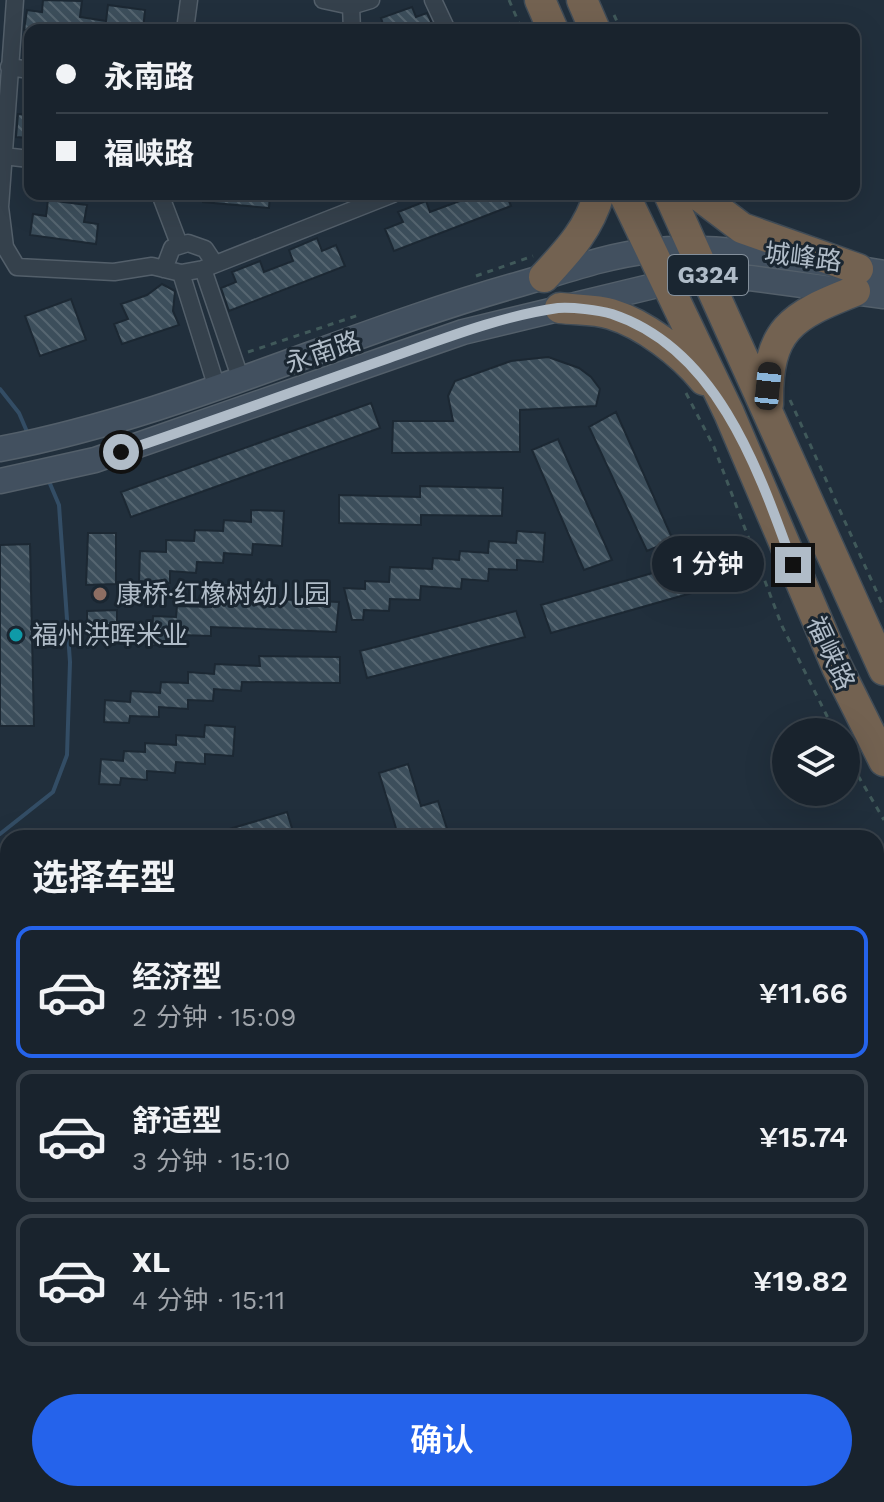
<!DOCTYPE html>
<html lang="zh">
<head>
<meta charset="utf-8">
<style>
  :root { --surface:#19232d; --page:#262f39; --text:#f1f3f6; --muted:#9fa4aa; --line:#374049; --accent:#2563eb }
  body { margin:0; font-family:"Work Sans","Noto Sans SC",sans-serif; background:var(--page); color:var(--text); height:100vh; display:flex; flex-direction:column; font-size:30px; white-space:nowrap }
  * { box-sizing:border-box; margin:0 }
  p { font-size:26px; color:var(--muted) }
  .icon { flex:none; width:44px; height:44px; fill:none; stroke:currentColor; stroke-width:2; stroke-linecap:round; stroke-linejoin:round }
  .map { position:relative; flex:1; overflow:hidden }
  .sheet { position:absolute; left:0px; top:830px; width:884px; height:672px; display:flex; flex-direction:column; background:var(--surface); border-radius:24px 24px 0 0; box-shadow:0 8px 32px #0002,0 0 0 2px var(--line) }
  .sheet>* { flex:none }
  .guide { position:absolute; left:24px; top:24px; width:836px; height:176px; border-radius:16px; box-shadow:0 8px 32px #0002,0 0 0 2px var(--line); display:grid; align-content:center; height:176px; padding:0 32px; background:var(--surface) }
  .buttons { position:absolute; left:772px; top:718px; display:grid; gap:16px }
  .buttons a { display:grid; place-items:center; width:88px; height:88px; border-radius:50%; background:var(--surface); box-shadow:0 8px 32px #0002,0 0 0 2px var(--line); font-size:40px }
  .end { position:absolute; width:36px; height:36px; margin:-18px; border:10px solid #b0bcc8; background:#111; box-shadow:0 0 0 4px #111 }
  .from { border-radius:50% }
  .bubble { position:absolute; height:56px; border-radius:28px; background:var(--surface); box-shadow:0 8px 32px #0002,0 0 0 2px var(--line); font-size:26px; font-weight:600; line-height:56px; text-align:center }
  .car { position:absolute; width:24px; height:48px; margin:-24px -12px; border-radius:10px; box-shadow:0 0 6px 2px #0007; background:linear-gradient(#222 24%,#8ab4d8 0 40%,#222 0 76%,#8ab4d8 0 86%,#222 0) }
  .guide b { display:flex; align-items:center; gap:28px; height:76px; font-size:30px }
  .guide b+b { border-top:2px solid var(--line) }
  .guide i { width:20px; height:20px; background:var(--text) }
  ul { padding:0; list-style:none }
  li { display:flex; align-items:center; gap:24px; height:132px; margin:0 16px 12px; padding:0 16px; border:4px solid var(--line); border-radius:16px }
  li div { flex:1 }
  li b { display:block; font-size:30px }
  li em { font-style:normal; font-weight:600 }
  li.on { border-color:var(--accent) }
  li>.icon { width:72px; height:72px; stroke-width:1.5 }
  h2 { padding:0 32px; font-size:36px; line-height:96px }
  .primary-button { display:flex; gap:16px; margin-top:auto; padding:16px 32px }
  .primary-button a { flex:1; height:92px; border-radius:48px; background:var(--accent); color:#fff; font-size:32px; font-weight:600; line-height:92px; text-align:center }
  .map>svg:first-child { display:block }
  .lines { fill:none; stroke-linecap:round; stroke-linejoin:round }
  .stream { stroke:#334d65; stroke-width:4 }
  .building { fill:url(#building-back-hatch); stroke:#1c2833; stroke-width:2 }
  .street-casing { stroke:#535f6a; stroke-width:19 }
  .secondary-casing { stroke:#535f6a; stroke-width:27 }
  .highway-casing { stroke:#404c57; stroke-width:33 }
  .path { stroke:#40595a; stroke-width:3; stroke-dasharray:6 6; stroke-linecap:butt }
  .street { stroke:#35414c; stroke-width:16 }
  .secondary { stroke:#42505f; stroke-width:24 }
  .highway { stroke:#736251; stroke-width:30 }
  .route { stroke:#b0bcc8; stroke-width:10 }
  .education-dot { fill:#8d6e63; stroke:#1a2631; stroke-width:3 }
  .culture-dot { fill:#0f9aa8; stroke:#1a2631; stroke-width:3 }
  .labels { text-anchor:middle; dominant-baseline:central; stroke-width:6; stroke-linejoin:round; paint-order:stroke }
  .shield { fill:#1a2631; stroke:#838f9b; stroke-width:2 }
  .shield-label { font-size:24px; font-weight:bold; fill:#b0bcc8 }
  .street-label { font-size:26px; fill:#b0bcc8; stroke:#1a2631 }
  .poi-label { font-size:26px; fill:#b0bcc8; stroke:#1a2631; text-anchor:start }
</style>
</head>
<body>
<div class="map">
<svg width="884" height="1502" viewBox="0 0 884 1502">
  <defs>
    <pattern id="building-back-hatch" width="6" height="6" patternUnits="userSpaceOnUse" patternTransform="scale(2)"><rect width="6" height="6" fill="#3c4e5b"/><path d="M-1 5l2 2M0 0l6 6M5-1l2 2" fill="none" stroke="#566671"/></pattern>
  </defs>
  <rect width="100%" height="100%" fill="#212f3c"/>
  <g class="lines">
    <path class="stream" d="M0 389 19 413 28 434
      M0 834 53 792 67 755 70 662 59 505 48 479"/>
  </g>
  <path class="building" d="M43 0 82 1 80 17 106 21 108 5 145 10 143 30H24L27 10 42 12Z
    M412 7 416 17 427 13 435 30H385L381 18Z
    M18 114 30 115V138L16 137Z
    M203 194H270L269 208 203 202Z
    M457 194H506L511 206 394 251 385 229 403 222 398 212 426 201 430 212 460 201Z
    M48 200 87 205 84 222 98 224 96 244 30 235 33 214 46 216Z
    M317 238 322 251 336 245 345 266 229 311 221 288 236 282 232 272 260 261 264 272 293 261 289 250Z
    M162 284 175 291 173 311 179 325 122 344 114 324 128 319 121 304 147 295Z
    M71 299 86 340 40 356 25 316Z
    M548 357 579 368 591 377 600 389 596 406 520 410V452L392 453 393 421H453L448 396 455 381 511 361Z
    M371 403 380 428 131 517 121 492Z
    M616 412 673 540 647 551 589 427Z
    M558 439 612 560 584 570 532 450Z
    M420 486 503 488 502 516 421 515V525L339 523V495L420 497Z
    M251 510 284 511 282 546 253 544 252 555 224 553 223 563 197 562 196 573 170 571V583L139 581 140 551 166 552V540L194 541 195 530 223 531 224 520 251 522Z
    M517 531 545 533 543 562 517 560V570L489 569 488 581 462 579 461 589 421 586 420 600 390 599 389 611 364 610 363 620H352L344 588 365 589V581L389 582 390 567 432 569 433 558 459 560 460 551 488 553 489 541 516 543Z
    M88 533H116V584L86 585Z
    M30 544 34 726H0V545Z
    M684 564 695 592 551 633 541 605Z
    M211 596 339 602 336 632 211 627V636L181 635V646L152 645 153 616 176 617 177 606 211 607Z
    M117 610V625H87V611Z
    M516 611 525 637 367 678 360 651Z
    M259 656 340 657V683L242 682 241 691 214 689 213 701 188 700V709L159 707V717L130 716 129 723 104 722 105 700 130 702 131 691 160 693 161 682 188 683V672L214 674 215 664 260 666Z
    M205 725 235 727 233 756 205 754V764L176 762 175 773 147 771V780L121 778 120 785 99 784 101 759 123 761 124 751 145 752V743L176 745V735L204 737Z
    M408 764 421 806 438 801 450 838H399L379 773Z
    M287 812 295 838H210L209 835Z"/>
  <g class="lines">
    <g class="street-casing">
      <path id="street" d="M15 0 0 207 5 247 17 267 114 272 152 266 181 273 203 269 393 194
        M323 0 351 6 371 0
        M433 0 447 30
        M351 6 352 30
        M185 30 189 0
        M9 67 30 70
        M3 156 30 159
        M160 194 179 244
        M164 269 172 248 188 243 205 249 215 264
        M203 269 240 377
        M181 273 216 385
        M876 1053 884 1058
        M876 1149 884 1153
        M0 1243 8 1245
        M876 1382 884 1381"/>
    </g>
    <g class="secondary-casing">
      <path id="secondary" d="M0 449C178 415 345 333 520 284 562 272 605 256 649 251 719 242 814 262 884 273
        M0 481 95 460 463 332 666 283 750 278 884 296"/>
    </g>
    <g class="highway-casing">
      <path id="highway" d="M540 0 553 30
        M582 0 595 30
        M624 194 729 413 837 667 884 761
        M669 194 884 670
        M697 194 742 228 858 269
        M544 277C568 251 589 229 599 194
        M560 308C576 310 595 309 611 314 644 324 682 353 704 380
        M768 404C767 329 791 316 855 291"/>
    </g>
    <path class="path" d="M509 0 522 30
      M614 15 621 30
      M476 276 533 256
      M248 352 359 315
      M686 393 714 447 782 626 835 732
      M790 400 884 608
      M846 755 884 820
      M879 1166 884 1190"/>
    <use href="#street" class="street"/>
    <use href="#secondary" class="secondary"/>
    <use href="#highway" class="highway"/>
  </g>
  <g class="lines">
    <path class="route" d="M121 452C211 422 300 389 389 358 443 339 501 316 558 308 573 307 598 310 612 314 718 349 759 471 793 565"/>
  </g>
  <circle class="education-dot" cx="100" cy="594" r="8"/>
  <circle class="culture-dot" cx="16" cy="635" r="8"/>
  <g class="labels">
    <rect class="shield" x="668" y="255" width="80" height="40" rx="6"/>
    <g class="shield-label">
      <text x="708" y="275">G324</text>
    </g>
    <g class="street-label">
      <text transform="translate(803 257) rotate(7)">城峰路</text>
      <text transform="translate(323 352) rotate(-19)">永南路</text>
      <text transform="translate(831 653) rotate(65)">福峡路</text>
    </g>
    <g class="poi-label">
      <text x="116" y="594">康桥·红橡树幼儿园</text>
      <text x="32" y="635">福州洪晖米业</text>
    </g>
  </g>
</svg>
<div class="buttons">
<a><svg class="icon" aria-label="layers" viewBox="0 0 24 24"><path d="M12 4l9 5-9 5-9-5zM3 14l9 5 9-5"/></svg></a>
</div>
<i class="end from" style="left:121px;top:452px"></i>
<i class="end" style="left:793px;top:565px"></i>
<div class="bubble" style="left:652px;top:536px;width:112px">1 分钟</div>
<i class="car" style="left:768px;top:386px;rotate:6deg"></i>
<div class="guide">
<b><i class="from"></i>永南路</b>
<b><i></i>福峡路</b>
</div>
<section class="sheet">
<h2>选择车型</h2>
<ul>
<li class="on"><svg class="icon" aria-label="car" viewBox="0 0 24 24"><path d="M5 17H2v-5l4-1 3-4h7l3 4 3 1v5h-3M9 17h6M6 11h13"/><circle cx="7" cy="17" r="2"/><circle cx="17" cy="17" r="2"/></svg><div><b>经济型</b><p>2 分钟 · 15:09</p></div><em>¥11.66</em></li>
<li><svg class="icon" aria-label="car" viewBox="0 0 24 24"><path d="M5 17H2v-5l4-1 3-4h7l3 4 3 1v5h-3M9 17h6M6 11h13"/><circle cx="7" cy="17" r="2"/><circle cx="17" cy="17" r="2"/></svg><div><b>舒适型</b><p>3 分钟 · 15:10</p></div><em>¥15.74</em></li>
<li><svg class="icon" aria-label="car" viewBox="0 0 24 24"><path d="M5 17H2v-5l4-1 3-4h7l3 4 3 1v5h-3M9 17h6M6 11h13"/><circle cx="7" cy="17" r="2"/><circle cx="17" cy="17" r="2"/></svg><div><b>XL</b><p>4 分钟 · 15:11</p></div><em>¥19.82</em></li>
</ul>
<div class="primary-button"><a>确认</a></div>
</section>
</div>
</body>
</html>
